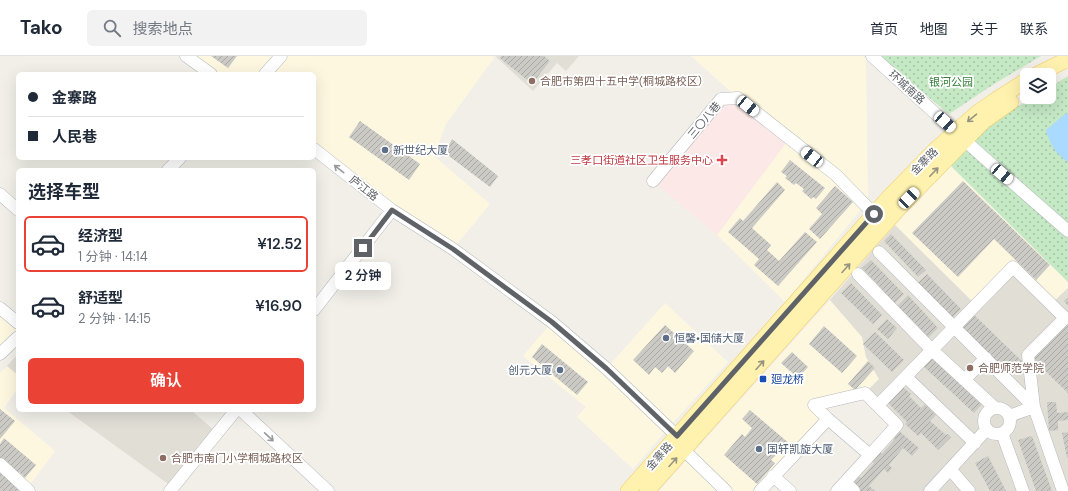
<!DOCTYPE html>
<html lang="zh">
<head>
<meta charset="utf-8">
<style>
  :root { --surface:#fff; --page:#f2f2f3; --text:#1f2937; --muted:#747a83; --line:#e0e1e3; --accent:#ea4335 }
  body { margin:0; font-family:"DM Sans","Noto Sans SC",sans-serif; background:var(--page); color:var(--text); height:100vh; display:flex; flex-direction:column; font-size:15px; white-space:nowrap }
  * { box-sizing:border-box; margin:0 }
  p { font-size:13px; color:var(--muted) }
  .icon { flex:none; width:22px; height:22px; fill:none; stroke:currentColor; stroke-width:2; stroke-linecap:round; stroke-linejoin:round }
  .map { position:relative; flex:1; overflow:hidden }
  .side { position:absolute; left:16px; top:112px; width:300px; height:244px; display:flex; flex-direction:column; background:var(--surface); border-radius:6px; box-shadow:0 4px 16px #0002 }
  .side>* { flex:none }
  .top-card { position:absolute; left:16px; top:16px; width:300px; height:88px; border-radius:6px; box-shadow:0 4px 16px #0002; display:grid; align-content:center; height:88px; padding:0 12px; background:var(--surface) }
  .controls { position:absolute; left:1020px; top:12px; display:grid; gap:8px }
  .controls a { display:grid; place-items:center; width:36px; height:36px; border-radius:6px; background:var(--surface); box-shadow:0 4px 16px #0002; font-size:20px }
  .end { position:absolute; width:18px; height:18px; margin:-9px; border:5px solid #5f6368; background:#fff; box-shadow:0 0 0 2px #fff }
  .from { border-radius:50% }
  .bubble { position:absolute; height:28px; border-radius:6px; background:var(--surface); box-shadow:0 4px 16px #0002; font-size:13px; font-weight:600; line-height:28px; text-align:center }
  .car { position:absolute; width:12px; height:24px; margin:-12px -6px; border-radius:5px; box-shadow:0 0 3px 1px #0007; background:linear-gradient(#fff 24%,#345 0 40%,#fff 0 76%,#345 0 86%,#fff 0) }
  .top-card b { display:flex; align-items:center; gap:14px; height:38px; font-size:15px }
  .top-card b+b { border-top:1px solid var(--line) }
  .top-card i { width:10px; height:10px; background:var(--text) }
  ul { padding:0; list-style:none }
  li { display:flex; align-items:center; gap:12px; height:56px; margin:0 8px 6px; padding:0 4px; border:2px solid transparent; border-radius:6px }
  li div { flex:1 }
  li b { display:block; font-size:15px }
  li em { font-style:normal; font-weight:600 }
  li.selected { border-color:var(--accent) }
  li>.icon { width:36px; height:36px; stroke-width:1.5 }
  h2 { padding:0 12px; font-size:18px; line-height:48px }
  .button { display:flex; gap:8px; margin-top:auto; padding:8px 12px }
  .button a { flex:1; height:46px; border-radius:6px; background:var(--accent); color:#fff; font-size:16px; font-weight:600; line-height:46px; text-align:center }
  header { display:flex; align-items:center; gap:24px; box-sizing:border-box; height:56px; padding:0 20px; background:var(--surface); border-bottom:1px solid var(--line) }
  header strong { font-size:19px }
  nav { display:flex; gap:22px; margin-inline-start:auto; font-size:14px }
  .search { width:280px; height:36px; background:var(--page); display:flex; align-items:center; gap:10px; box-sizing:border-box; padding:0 14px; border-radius:6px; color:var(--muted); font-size:15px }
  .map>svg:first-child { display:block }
  .commercial { fill:#fef7e0 }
  .education { fill:#e1ded6 }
  .medical { fill:#fce8e6 }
  .park { fill:url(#park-dots) }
  .water { fill:#aadaff }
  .building { fill:url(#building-hatch) }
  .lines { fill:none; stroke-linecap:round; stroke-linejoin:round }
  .minor-casing { stroke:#b5b8bc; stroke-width:13 }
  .major-casing { stroke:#f2c960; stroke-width:16 }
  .minor { stroke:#fff; stroke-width:12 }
  .major { stroke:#fff2af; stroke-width:15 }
  .oneway { stroke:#979581 }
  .oneway2 { stroke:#979a9d }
  .route { stroke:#5f6368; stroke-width:5 }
  .education-dot { fill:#8d6e63; stroke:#fff; stroke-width:1.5 }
  .service-dot { fill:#5c6f8a; stroke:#fff; stroke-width:1.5 }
  .health-dot { fill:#e0444e; stroke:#fff; stroke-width:1.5 }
  .transit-dot { fill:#1a4fb4; stroke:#fff; stroke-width:1.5 }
  .labels { text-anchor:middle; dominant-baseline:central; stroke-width:3.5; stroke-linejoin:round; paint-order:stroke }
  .education-label { font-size:11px; fill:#785e54; stroke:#fff; text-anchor:start }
  .park-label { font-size:11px; fill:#348238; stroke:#fff }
  .street-label { font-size:11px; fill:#5f6368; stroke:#fff }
  .service-label { font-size:11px; fill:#4e5e75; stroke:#fff; text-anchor:start }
  .health-label { font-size:11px; fill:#be3a42; stroke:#fff; text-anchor:end }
  .transit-label { font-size:11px; fill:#164399; stroke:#fff; text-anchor:start }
</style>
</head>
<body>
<header>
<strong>Tako</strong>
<div class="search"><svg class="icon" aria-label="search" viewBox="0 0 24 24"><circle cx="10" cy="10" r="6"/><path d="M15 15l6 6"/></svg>搜索地点</div>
<nav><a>首页</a><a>地图</a><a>关于</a><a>联系</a></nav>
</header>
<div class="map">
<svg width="1068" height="435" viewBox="0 0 1068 435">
  <defs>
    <pattern id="park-dots" width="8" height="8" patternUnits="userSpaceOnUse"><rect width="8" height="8" fill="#c5e8c5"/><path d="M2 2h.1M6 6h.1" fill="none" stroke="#a3c0a4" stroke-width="1.8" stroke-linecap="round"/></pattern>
    <pattern id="building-hatch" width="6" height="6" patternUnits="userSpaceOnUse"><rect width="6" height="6" fill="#cccac5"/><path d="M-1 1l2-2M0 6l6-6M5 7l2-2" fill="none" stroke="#a9a8a4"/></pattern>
  </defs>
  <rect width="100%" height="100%" fill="#f1efe8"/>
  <path class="commercial" d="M186 0H273L258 18H211Z
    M281 0H493L494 2 446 68 434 100 490 148 453 193 314 93V18H265Z
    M691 0H863L866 3 868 145 785 246 717 179 789 83 738 42Z
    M951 110 1068 226V232L1051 248 976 250 895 169Z
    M830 244 862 281 866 301 879 323 865 337 814 349 828 363 760 435H659Z
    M665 247 728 306 670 370 633 413 577 361 586 351 523 300 552 266 607 312Z
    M0 252 18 267V273L0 290Z
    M7 310 18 319V332L4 352 55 395 29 430 0 404V317Z"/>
  <path class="education" d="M497 0H579L566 15 557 7 533 35 496 1Z
    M895 169 976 249 1013 211 1051 248 1068 232V435H854L845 426 897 369 865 337 879 323 866 301 862 281 830 244Z
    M18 298V319L7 310Z
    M66 354H191L215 375 171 430Z"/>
  <path class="medical" d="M738 42 789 83 717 179 653 125 721 43Z"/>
  <path class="park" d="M879 0H1041L994 28 949 58Z
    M1068 20V226L951 110 995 64 1011 54 1035 41H1049V32Z"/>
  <path class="water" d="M1068 57V106C1055 97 1050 89 1046 74L1064 59Z"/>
  <path class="building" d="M211 0H237L228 12Z
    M501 0H544L550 5 532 28 500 2Z
    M360 65 420 108 409 124 349 81Z
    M452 83 498 120 490 131 445 97Z
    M790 104 825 132 816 143 813 141 811 143 802 135 804 133 796 127 794 129 785 122 787 120 781 116Z
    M963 125 1050 209 1036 224 994 183 958 221 912 177Z
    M777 126 785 134 752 172 771 189 767 194 779 205 805 176 817 186 778 230 754 209 759 203 728 176 740 162 743 165Z
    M835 130 853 146 820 183 809 173 822 158 816 152Z
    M891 178 926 214 918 221 884 185Z
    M871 204 904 238 895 247 862 212Z
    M927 218 961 253 952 262 918 227Z
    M851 227 882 259 873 268 841 237Z
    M908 239 938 272 926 284 896 251Z
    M1068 241V250L1064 245Z
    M973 258 1024 307 1012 319 961 271Z
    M887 263 897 272 888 283 877 273Z
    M665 269 694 295 675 317 668 310 662 317 655 311 649 319 633 304Z
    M1067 269 1068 270V337L1031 301 1043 289 1046 291Z
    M824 270 857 300 842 317 809 288Z
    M875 276 904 304 892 316 863 288Z
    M542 288 588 326 577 339 532 301Z
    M792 296 808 311 798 322 781 307Z
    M933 299 983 347 974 357 923 310Z
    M868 305 875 312 855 334 848 328Z
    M903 331 911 338 909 340 921 352 925 348 936 359 930 365 946 379 948 378 951 381 938 394 921 377 918 380 905 368 907 366 888 347Z
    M1047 346H1056L1057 357 1068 356V364L1058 365V374L1049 375Z
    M0 353 15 365 0 383Z
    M750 354 791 389 783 399 779 396 771 404 775 407 757 428 724 399 742 378 745 381 752 372 742 363Z
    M898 374 919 392 912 400 903 392 889 409 892 412 888 417 884 413 869 430 875 435H860L850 426 856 418 861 422 874 407 870 404 878 395 882 398 895 383 892 380Z
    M1068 376V402H1067L1062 377Z
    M1032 380 1052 435H1036L1018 384Z
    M4 382 36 409 25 422 19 416 17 418 0 403V388Z
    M988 400 1006 435H990L975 407Z
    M0 408 29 435H0Z"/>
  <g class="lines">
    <g class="minor-casing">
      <path id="minor" d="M186 0 211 18
        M872 0 981 99 1068 175
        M265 18 281 0
        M314 93 392 154 453 193 552 266 607 313 677 380
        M168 114 180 102
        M653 125 721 43 738 42 836 119 874 158
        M0 138 18 154
        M879 196 1034 351
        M858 218 932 294 995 352
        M0 252 18 267
        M314 254 392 154
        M0 298 18 281
        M906 321 975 387
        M964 324 986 302
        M865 337 897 369 870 399 828 363 814 349Z
        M878 349 1013 211 1065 262 1028 299 1034 351
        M984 365a13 13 0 1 1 26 0a13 13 0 1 1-26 0Z
        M241 354 328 435
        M1009 360 1034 351 1063 435
        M1002 377 1023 435
        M689 399 726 435
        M0 408 29 435
        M950 413 969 435
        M773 420 790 435
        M845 426 854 435
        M170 435 236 354
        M760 435 828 363
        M837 435 870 399
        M930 435 987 373"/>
    </g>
    <g class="major-casing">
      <path id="major" d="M1036 19 1068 3
        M628 435 890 140 935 94 977 57 997 43 1027 24
        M647 435 900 151 983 66 1011 46"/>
    </g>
    <use href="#minor" class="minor"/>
    <use href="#major" class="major"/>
  </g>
  <defs><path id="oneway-shaft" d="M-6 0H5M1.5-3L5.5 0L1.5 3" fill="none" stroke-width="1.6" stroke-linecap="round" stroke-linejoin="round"/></defs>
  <g class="oneway">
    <use href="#oneway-shaft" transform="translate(972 62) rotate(140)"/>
    <use href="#oneway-shaft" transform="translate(934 116) rotate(-46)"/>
    <use href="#oneway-shaft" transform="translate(846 212) rotate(-48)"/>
    <use href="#oneway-shaft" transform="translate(760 309) rotate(-48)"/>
    <use href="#oneway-shaft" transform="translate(673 406) rotate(-48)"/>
  </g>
  <g class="oneway2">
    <use href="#oneway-shaft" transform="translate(339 113) rotate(-142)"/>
    <use href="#oneway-shaft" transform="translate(269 381) rotate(43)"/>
  </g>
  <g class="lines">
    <path class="route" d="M363 192 392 154 453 193 552 266 607 313 677 380 874 158"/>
  </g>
  <g class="education-dot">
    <circle cx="532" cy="25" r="4"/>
    <circle cx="970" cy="312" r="4"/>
    <circle cx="163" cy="402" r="4"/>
  </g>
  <g class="service-dot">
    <circle cx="385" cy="94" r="4"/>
    <circle cx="666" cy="282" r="4"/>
    <circle cx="560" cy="314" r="4"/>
    <circle cx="759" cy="393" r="4"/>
  </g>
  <path class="health-dot" d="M720 98h4v4h4v4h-4v4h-4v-4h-4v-4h4z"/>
  <rect class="transit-dot" x="759" y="319" width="8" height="8" rx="2"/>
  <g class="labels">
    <g class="education-label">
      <text x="540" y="25">合肥市第四十五中学(桐城路校区）</text>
      <text x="978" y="312">合肥师范学院</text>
      <text x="171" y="402">合肥市南门小学桐城路校区</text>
    </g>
    <g class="park-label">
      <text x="951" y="26">银河公园</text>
    </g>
    <g class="street-label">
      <text transform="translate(907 31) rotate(42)">环城南路</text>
      <text transform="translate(704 64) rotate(-50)">三〇八巷</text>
      <text transform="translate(924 105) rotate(-45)">金寨路</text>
      <text transform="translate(364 132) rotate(38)">庐江路</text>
      <text transform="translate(659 400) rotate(-48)">金寨路</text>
    </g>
    <g class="service-label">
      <text x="393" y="94">新世纪大厦</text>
      <text x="674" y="282">恒馨•国储大厦</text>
      <text x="552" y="314" text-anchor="end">创元大厦</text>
      <text x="767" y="393">国轩凯旋大厦</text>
    </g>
    <g class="health-label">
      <text x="713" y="104">三孝口街道社区卫生服务中心</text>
    </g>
    <g class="transit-label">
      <text x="771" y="323">廻龙桥</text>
    </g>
  </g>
</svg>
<div class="controls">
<a><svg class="icon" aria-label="layers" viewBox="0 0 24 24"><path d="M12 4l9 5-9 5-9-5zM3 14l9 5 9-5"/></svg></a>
</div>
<i class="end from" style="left:874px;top:158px"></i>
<i class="end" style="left:363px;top:192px"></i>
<div class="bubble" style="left:335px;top:206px;width:56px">2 分钟</div>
<i class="car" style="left:748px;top:50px;rotate:129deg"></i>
<i class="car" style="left:945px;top:66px;rotate:132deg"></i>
<i class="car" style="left:812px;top:101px;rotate:308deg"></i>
<i class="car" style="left:1002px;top:118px;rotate:130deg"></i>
<i class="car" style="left:909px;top:142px;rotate:44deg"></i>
<div class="top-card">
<b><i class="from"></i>金寨路</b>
<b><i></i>人民巷</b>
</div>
<section class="side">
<h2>选择车型</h2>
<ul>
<li class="selected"><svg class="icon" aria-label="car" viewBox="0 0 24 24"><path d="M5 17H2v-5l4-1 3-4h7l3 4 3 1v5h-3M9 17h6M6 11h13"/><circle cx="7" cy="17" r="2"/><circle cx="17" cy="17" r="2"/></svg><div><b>经济型</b><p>1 分钟 · 14:14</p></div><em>¥12.52</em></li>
<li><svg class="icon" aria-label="car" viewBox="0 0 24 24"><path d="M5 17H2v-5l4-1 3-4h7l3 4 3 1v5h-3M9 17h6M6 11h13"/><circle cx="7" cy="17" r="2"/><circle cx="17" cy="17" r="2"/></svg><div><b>舒适型</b><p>2 分钟 · 14:15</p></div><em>¥16.90</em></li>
</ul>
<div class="button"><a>确认</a></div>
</section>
</div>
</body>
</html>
